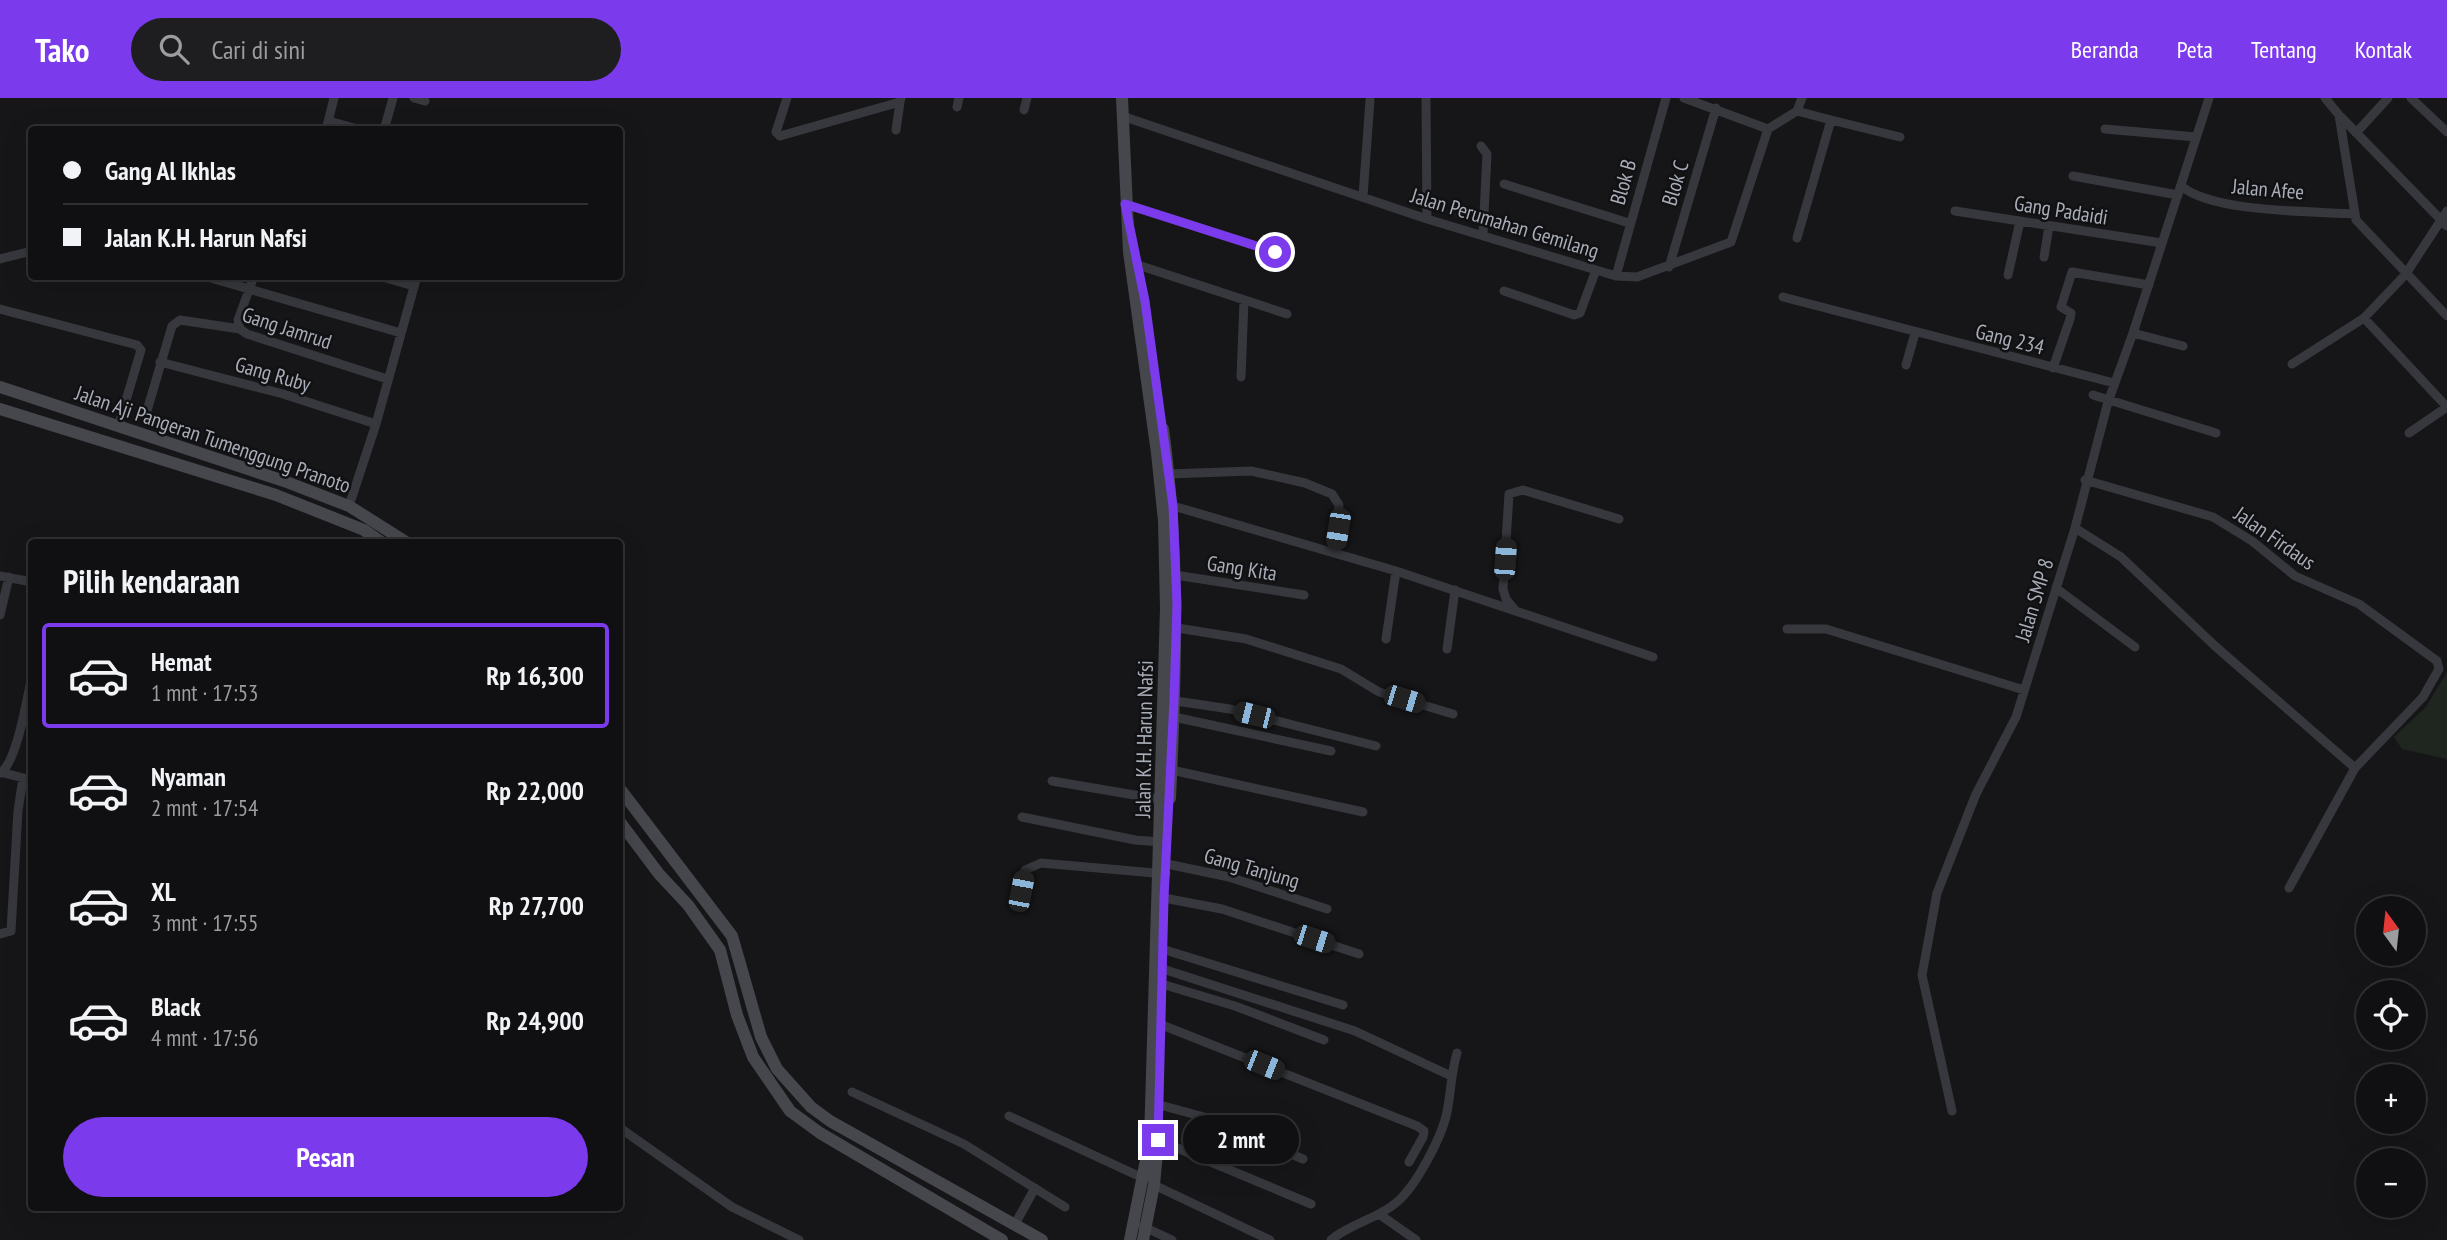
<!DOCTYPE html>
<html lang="id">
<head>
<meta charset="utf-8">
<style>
  :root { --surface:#101012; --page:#1e1e20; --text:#f1f3f6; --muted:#9c9d9f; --line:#303032; --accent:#7c3aed }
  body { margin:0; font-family:"PT Sans Narrow",sans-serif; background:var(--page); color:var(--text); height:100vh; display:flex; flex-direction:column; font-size:26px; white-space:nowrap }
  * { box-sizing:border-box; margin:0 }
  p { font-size:23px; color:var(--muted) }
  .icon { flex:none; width:38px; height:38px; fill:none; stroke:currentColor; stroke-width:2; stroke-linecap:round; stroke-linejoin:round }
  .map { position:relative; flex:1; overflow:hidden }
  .side { position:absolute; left:28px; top:441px; width:595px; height:672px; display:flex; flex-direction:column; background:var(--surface); border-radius:7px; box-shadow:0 7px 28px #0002,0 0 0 2px var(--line) }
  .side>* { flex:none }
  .hud { position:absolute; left:28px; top:28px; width:595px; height:154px; border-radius:7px; box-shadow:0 7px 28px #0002,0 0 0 2px var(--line); display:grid; align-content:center; height:154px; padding:0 35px; background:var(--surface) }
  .needle { width:46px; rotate:345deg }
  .fabs { position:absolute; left:2356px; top:798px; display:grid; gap:14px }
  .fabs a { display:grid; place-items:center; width:70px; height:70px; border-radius:50%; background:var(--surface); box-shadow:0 7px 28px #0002,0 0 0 2px var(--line); font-size:35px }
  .end { position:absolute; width:32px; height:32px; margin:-16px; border:9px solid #7c3aed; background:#fff; box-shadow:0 0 0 4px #fff }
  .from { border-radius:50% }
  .bubble { position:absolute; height:49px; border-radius:24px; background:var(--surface); box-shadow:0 7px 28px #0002,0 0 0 2px var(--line); font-size:23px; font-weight:800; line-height:49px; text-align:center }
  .car { position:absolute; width:21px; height:42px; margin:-21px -10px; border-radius:9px; box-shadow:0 0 5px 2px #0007; background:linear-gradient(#222 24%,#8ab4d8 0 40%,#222 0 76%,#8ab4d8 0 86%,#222 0) }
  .hud b { display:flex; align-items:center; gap:24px; height:66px; font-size:26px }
  .hud b+b { border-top:2px solid var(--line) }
  .hud i { width:18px; height:18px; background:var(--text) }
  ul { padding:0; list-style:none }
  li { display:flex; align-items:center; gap:21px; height:105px; margin:0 14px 10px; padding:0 21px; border:4px solid transparent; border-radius:7px }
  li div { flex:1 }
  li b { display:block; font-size:26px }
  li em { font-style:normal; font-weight:800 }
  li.active { border-color:var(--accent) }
  li>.icon { width:63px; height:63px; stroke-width:1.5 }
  h2 { padding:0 35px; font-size:32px; line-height:84px }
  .primary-button { display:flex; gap:14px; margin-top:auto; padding:14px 35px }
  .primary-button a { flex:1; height:80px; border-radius:42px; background:var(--accent); color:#fff; font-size:28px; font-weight:800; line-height:80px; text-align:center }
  header { display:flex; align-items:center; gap:42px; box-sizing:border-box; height:98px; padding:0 35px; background:var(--accent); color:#fff }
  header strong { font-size:33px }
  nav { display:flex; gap:38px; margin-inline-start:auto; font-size:24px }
  .search { width:490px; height:63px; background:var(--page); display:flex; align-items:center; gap:18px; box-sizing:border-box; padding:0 24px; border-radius:38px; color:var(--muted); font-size:26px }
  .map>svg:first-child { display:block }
  .green { fill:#1e261f }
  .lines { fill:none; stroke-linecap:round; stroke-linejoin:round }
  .street { stroke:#37383d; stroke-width:9 }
  .secondary { stroke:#45474d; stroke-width:12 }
  .route { stroke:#7c3aed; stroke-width:9 }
  .labels { text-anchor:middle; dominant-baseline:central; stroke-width:5; stroke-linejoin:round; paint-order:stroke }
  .street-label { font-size:21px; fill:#a8adb8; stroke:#111113 }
</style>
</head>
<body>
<header>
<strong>Tako</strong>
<div class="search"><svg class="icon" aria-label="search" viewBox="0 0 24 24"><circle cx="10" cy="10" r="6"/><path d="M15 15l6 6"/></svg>Cari di sini</div>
<nav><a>Beranda</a><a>Peta</a><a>Tentang</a><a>Kontak</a></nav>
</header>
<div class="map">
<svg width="2447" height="1142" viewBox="0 0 2447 1142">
  <rect width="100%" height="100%" fill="#161618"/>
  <path class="green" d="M2447 574V661L2402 651 2394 639 2426 609Z"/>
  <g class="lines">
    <path class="street" d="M414 0 425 3
      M787 0 776 34 780 38 900 4 901 0
      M1426 0 1427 121
      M1684 0 1768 31
      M2325 0 2339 17 2356 122 2447 218
      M2411 0 2447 34
      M957 9 959 0
      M1024 12 1027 0
      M1797 13 1831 22 1797 140
      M1797 13 1802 0
      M1122 18 1427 121 1616 178 1637 179 1731 144 1768 31 1797 13
      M2341 19 2447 128
      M1831 22 1900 39
      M329 23 361 32
      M2105 31 2196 39
      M326 32 334 0
      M384 32 393 0
      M896 32 900 4
      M2356 35 2388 0
      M1481 48 1487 56 1483 136
      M2073 78 2178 97
      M1504 86 1629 125
      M2181 88C2214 115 2311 113 2355 116
      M1363 98 1370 2
      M1125 106 1275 154
      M1955 113 2162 145
      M2044 159 2049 128
      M0 161 32 153
      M1138 167 1287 216
      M1669 169 1716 10
      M2008 177 2020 123
      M204 178 401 235
      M379 178 414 188
      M1616 178 1666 0
      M1504 193 1574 217 1580 215 1596 172
      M1783 199 2114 285
      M0 211 137 247 141 252 118 329
      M2364 220 2447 309
      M240 231 238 222 254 178
      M2133 235 2183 248
      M160 264 283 296 376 326
      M2292 266 2364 220 2405 177 2447 113
      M1906 267 1915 235
      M2053 270 2070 221 2071 215 2061 209 2072 174 2149 187
      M1241 279 1244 203
      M2093 297 2216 335
      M146 316 172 228 180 222 240 231 247 236 387 281
      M2409 335 2447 309
      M1169 376 1251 373 1305 385 1332 396 1339 407 1334 455
      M2085 382 2213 419 2252 443 2295 478 2359 506 2437 563 2439 571 2423 599 2355 670 2289 790
      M349 408 376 326 417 178
      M1173 408 1396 473 1653 559
      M2075 430 2121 459 2215 548 2355 670
      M1175 477 1304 497
      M0 478 32 484
      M2056 490 2135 549
      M1515 512 1506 501 1503 491 1509 396 1523 392 1619 421
      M0 517 9 479
      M1171 529 1246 541 1341 571 1379 594 1453 616
      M1787 531H1826L2024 592
      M1386 541 1396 473
      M1447 551 1455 492
      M1169 602 1230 611 1376 648
      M1174 619 1331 653
      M1167 671 1363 714
      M0 674 32 682
      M1 675C18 660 26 603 32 579
      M1052 683 1164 702
      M1022 719 1135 742 1160 744
      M1167 766 1229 779 1327 811
      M1021 793 1025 772 1041 765 1166 776
      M1164 800 1222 811 1359 856
      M0 836 11 833 18 713 23 680
      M1162 851 1343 907
      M1163 871 1355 933 1451 978
      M1155 884 1235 908 1324 942
      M1162 927 1417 1028 1424 1033 1423 1039 1409 1064
      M852 994 964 1046 1065 1109
      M1160 1007 1204 1019 1303 1061
      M1952 1013 1922 877 1937 795 1976 696 2016 619 2075 430 2108 304 2133 235 2209 0
      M1009 1018 1145 1081
      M620 1030 732 1109 799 1142
      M1158 1042 1311 1106
      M1154 1087 1270 1142
      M1379 1116 1416 1142
      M1015 1126 1035 1090
      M1142 1128 1172 1142
      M1331 1142C1351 1125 1378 1121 1397 1104 1416 1088 1442 1039 1447 1014 1451 994 1451 975 1457 955"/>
    <path class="secondary" d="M1122 0 1129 154 1157 355 1164 423 1166 510 1150 1042 1130 1142
      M0 289 284 383 349 408 406 444
      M0 311 276 397 364 432 381 444
      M1163 331C1180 454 1176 576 1170 700
      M620 691 732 838 761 939 777 971 811 1009 830 1023 1042 1142
      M620 724 659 776 688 807 720 852 737 917 753 959 790 1013 820 1035 1002 1142
      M1143 1142 1154 1087 1158 1043"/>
  </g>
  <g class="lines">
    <path class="route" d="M1158 1042 1164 800 1174 602 1177 507 1173 408 1145 203 1125 106 1275 154"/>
  </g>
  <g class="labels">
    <g class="street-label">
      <text transform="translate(1623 84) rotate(-74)">Blok B</text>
      <text transform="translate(1675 85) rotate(-73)">Blok C</text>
      <text transform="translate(2268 91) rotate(5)">Jalan Afee</text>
      <text transform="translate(2061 112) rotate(9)">Gang Padaidi</text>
      <text transform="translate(1505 125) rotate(17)">Jalan Perumahan Gemilang</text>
      <text transform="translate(287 230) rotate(18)">Gang Jamrud</text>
      <text transform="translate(2010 241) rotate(14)">Gang 234</text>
      <text transform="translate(273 276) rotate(16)">Gang Ruby</text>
      <text transform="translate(213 341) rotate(19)">Jalan Aji Pangeran Tumenggung Pranoto</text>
      <text transform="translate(2275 440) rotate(35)">Jalan Firdaus</text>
      <text transform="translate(1242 470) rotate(9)">Gang Kita</text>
      <text transform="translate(2034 502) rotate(-73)">Jalan SMP 8</text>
      <text transform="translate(1144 641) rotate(-89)">Jalan K.H. Harun Nafsi</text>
      <text transform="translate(1252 770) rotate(16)">Gang Tanjung</text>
    </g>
  </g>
</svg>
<div class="fabs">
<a><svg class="needle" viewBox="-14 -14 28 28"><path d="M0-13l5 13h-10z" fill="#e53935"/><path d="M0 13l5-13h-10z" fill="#9c9d9f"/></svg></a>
<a><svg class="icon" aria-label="locate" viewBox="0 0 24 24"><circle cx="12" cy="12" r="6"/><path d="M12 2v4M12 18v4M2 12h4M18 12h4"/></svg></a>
<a>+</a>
<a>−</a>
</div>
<i class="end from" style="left:1275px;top:154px"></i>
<i class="end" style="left:1158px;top:1042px"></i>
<div class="bubble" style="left:1183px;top:1017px;width:116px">2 mnt</div>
<i class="car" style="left:1338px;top:431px;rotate:189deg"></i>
<i class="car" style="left:1505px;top:461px;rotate:4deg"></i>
<i class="car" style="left:1404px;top:601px;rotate:107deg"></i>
<i class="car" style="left:1254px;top:617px;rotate:284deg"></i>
<i class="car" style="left:1021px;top:793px;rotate:11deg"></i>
<i class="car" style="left:1314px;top:841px;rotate:108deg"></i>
<i class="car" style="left:1264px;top:967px;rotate:112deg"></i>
<div class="hud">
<b><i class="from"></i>Gang Al Ikhlas</b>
<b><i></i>Jalan K.H. Harun Nafsi</b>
</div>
<section class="side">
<h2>Pilih kendaraan</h2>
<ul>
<li class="active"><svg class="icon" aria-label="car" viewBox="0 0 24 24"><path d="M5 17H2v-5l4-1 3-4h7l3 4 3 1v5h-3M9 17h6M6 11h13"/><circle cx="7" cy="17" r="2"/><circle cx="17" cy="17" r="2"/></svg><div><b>Hemat</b><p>1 mnt · 17:53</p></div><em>Rp 16,300</em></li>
<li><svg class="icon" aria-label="car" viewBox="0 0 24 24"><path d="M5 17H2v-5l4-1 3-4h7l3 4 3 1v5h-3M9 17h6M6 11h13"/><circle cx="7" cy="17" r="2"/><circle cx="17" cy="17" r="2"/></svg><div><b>Nyaman</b><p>2 mnt · 17:54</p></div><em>Rp 22,000</em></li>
<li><svg class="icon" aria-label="car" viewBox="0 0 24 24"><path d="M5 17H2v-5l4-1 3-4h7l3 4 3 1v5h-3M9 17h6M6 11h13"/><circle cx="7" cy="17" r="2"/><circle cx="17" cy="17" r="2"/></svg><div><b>XL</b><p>3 mnt · 17:55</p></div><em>Rp 27,700</em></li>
<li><svg class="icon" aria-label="car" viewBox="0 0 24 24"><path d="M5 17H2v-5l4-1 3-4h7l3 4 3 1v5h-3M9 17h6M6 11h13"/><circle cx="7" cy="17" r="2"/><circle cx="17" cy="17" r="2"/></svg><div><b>Black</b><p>4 mnt · 17:56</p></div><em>Rp 24,900</em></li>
</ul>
<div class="primary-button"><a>Pesan</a></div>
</section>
</div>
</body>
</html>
